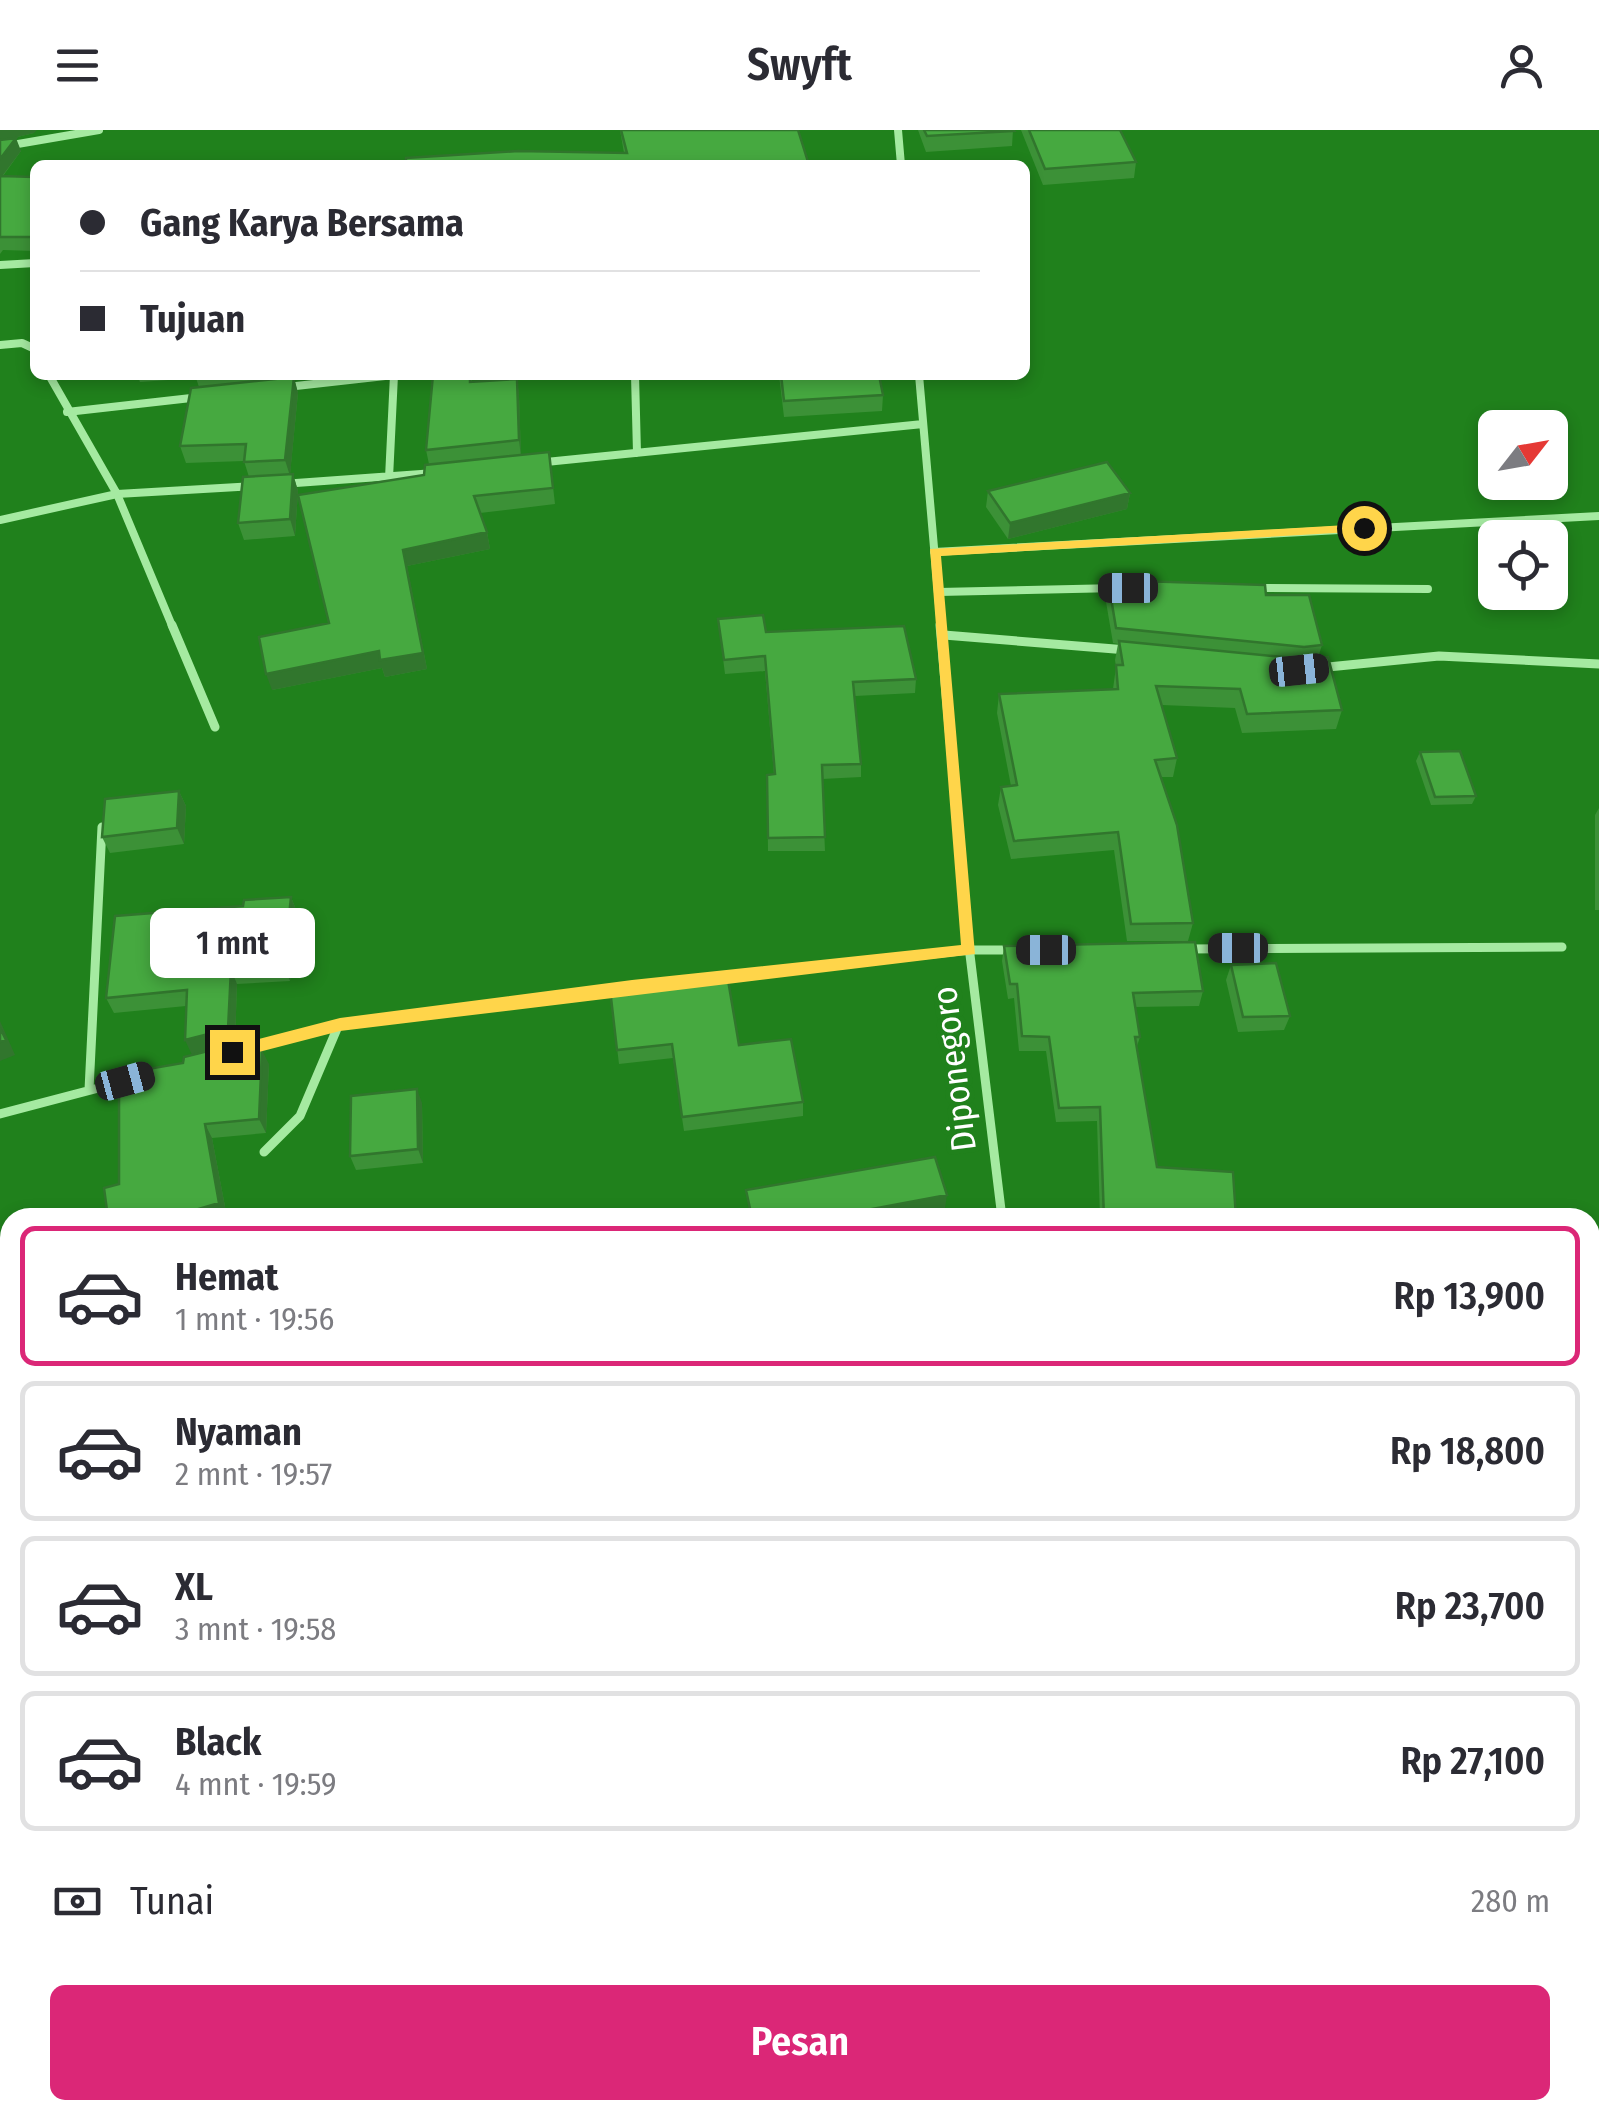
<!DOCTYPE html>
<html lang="id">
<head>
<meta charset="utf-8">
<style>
  :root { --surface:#fff; --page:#f2f2f3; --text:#2b2b33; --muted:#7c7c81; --line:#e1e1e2; --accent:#db2777 }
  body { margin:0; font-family:"Fira Sans Condensed",sans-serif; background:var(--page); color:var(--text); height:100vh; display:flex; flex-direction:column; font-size:38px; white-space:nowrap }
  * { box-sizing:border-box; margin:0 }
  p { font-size:32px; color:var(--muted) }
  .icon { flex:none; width:55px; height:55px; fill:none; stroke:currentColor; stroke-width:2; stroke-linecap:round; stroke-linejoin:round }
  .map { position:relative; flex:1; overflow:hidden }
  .drawer { position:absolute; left:0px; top:1078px; width:1600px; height:912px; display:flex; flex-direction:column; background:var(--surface); border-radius:30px 30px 0 0; box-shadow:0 5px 15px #0003 }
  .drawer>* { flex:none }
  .guide { position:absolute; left:30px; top:30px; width:1000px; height:220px; border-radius:15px; box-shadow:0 5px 15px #0003; display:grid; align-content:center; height:220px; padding:0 50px; background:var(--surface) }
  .needle { width:65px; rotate:59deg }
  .buttons { position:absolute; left:1478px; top:280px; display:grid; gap:20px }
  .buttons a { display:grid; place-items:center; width:90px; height:90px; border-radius:15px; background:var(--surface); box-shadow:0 5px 15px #0003; font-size:50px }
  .end { position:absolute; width:45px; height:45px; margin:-22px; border:12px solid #ffd54a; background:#111; box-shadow:0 0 0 5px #111 }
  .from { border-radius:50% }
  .bubble { position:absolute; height:70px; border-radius:15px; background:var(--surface); box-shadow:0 5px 15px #0003; font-size:32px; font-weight:600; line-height:70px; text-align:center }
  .car { position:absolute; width:30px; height:60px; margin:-30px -15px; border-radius:12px; box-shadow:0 0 8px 2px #0007; background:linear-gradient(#222 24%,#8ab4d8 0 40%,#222 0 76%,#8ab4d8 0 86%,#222 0) }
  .guide b { display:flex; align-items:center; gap:35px; height:95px; font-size:38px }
  .guide b+b { border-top:2px solid var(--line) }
  .guide i { width:25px; height:25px; background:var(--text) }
  ul { padding:18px 0 0; list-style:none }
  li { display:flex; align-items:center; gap:30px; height:140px; margin:0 20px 15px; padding:0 30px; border:5px solid var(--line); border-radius:15px }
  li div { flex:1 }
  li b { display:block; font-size:38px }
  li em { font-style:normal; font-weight:600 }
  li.current { border-color:var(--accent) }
  li>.icon { width:90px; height:90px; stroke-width:1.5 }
  .pay { display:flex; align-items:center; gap:25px; height:110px; padding:0 50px; font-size:38px }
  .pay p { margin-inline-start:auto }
  .primary-button { display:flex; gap:20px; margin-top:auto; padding:20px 50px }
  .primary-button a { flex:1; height:115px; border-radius:15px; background:var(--accent); color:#fff; font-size:40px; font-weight:600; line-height:115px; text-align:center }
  header { display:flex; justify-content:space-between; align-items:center; height:130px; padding:0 50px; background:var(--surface); font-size:45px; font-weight:600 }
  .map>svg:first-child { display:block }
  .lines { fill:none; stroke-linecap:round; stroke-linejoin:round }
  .minor-far2 { stroke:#a5eaa1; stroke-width:8 }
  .minor-far1 { stroke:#a5eaa1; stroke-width:9 }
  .minor { stroke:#a5eaa1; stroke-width:12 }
  .wall { fill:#3c9137 }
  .shaded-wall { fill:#31762d }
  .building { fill:#46a940; stroke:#31762d; stroke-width:2.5 }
  .route { fill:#ffd54a }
  .labels { text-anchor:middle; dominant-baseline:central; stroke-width:10; stroke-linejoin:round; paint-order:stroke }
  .street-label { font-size:35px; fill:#fff; stroke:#20811c }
</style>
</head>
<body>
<header><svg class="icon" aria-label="menu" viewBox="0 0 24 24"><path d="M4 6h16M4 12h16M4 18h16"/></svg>Swyft<svg class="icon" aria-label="person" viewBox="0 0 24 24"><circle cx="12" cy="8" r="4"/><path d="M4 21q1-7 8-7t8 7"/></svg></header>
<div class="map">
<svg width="1599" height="1989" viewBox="0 0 1599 1989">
  <rect width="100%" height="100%" fill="#20811c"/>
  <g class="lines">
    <path class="minor-far2" d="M898 0 901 35
      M0 17 99 0
      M0 135 35 133
      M0 215 22 213 35 219
      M49 245 117 364 173 498
      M635 245 637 323
      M919 245 941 498
      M287 257 394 245
      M67 282 200 267
      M536 333 923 294
      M389 348 394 245
      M282 354 435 343
      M0 390 117 364 255 356
      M934 422 1599 386
      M1255 458 1428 459
      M939 462 1118 458"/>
    <path class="minor-far1" d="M172 495 215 597
      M940 495 966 792 1002 1088
      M944 505 1127 520
      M1318 538 1439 526 1599 534
      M1185 819 1562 817
      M716 847 970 820H1013
      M218 926 339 894 620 858
      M89 960 102 697
      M0 984 129 950
      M264 1022 300 986 339 894"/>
    <path class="minor" d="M0 1174 10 1170
      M0 1436 10 1430
      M1590 1455 1599 1456
      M0 1790 10 1785
      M1068 1980 1069 1989
      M1488 1980 1489 1989
      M38 1989 39 1980
      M545 1989 546 1980
      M678 1989 697 1980"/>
  </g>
  <path class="wall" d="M0 0 34 3 9 9 21 21 3 46 35 47V121L3 120 0 124Z
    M620 0H798L809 35 624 23Z
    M918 0H1013L1012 16 926 22Z
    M1021 0H1120L1136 32 1134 48 1043 55Z
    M137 245H300V248L294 249 298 263 290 344H293L298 361 295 406 244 410 238 393 249 347 244 331 186 333 180 316 199 257 196 248 140 252Z
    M471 245 472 252 517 249 519 266 521 325 549 322 555 374 480 383 487 402 490 419 407 436 427 539 385 547 382 538 272 560 329 493 424 345 429 334 426 320Z
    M779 245H879L883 265 882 281 784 287Z
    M988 361 1130 363 1127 379 1008 409 986 377Z
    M1108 450 1266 465 1322 515 1318 528 1342 580 1336 599 1242 603 1235 578 1162 575 1177 628 1173 647H1161L1193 793 1188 811H1127L1114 720 1011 729 998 675 1001 657 1011 656 997 583 999 564 1113 559 1116 537 1115 530 1118 514 1113 513 1105 466Z
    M718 489 916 549 915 563 855 566 861 634V647L822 649 825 721H768L767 645 774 644 765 541 725 544Z
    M1420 622 1476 666 1472 674 1431 675 1416 631Z
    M179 661 186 676 184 714 110 723 102 707Z
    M1599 678V780H1595V685Z
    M291 767 297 782 290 851 237 854 235 913 186 876 114 883 106 868 243 776Z
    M1004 816 1203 861 1199 876 1135 877 1140 907 1137 916 1157 1037 1236 1088H1100L1097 991 1056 992 1046 921H1019L1014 868 1008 869 1002 831Z
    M1231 835 1290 886 1284 900 1238 902 1226 850Z
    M610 859 739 915 803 972V986L684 1001 673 928 619 934Z
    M231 923 269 934 266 1003 212 1008 227 1087 108 1088 119 1054 183 933Z
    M422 973 423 1033 356 1040 350 1026Z
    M1590 1521 1599 1522V1950L1590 1949Z"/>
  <path class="shaded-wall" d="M0 0H37L34 3 0 11Z
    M16 8 21 21 0 49V29Z
    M294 247 298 263 290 346 285 330Z
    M517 249 519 266 521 327 519 310Z
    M293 344 298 361 295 406 290 389Z
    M1130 363 1127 379 1008 409 1010 393Z
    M487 402 490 419 407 436 427 539 385 547 382 538 272 560 266 544 379 521 403 420Z
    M179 661 186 676 184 714 177 698Z
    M291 767 297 782 290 851 284 836Z
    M231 839 237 854 235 913 192 925 185 910Z
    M0 891 15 925 0 931Z
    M262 920 269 934 266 1003 259 989Z
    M417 959 422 973 423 1033 418 1019Z
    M205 994 212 1008 227 1087 168 1088Z
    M947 1065 945 1078 895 1088H824Z
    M10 1257V1271L0 1276V1262Z
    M292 1980H307L289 1989H274Z
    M464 1980H470L473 1989H467Z
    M361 1982 370 1984 362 1989H349Z"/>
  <path class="building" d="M621 0H798L809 35H406V28L518 21 627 23Z
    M924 0H1013L1014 1 927 6Z
    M1029 0H1120L1136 32 1045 39Z
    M16 8 0 29V10Z
    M0 46 35 47V107H0Z
    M433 245H470V252L517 249 519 310 426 320Z
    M781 245H879L883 265 784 271Z
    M294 247 285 330 244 332 246 314 180 316 191 258Z
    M549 322 553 358 474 366 487 402 403 420 423 523 380 530 379 521 266 544 259 507 329 493 298 365 424 345 425 335Z
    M1107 332 1130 363 1010 393 988 361Z
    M293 344 290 389 238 393 243 347Z
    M1108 450 1265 455 1266 465H1309L1322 515 1304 517 1116 498Z
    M763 485 766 502 904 496 916 549 853 552 861 634 822 635 825 707 768 708 767 645 775 644 765 526 724 530 718 489Z
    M1119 511 1304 529 1328 527 1342 580 1247 584 1240 559 1156 556 1177 628 1155 630 1177 695 1193 793 1131 794 1118 702 1014 711 1001 657 1017 655 999 564 1118 559 1116 535H1123Z
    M1460 621 1476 666 1435 667 1420 622Z
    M179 661 177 698 102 707 105 669Z
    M291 767 284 836 231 839 228 899 185 910 187 860 106 868 115 786 243 776 244 770Z
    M1195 812 1203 861 1133 863 1140 907H1135L1157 1037 1233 1042 1236 1088H1104L1100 977 1059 978 1049 907 1022 906 1017 854H1010L1004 816Z
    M1276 833 1290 886 1243 887 1231 835Z
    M727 844 739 915 791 909 803 972 682 987 672 914 617 920 610 859Z
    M0 898 6 910 0 912Z
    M228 916 227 923 262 920 259 989 205 994 219 1073 168 1088H108L104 1058 119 1054V944L183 933 184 927Z
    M417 959 418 1019 350 1026 351 966Z
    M935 1027 947 1065 824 1088H752L746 1060Z
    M10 1182V1257L0 1262V1187Z
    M1590 1521 1599 1522V1945L1590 1944Z
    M110 1980H292L274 1989H92Z
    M324 1980H464L467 1989H363L361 1982 349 1989H328Z"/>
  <path class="route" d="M1364 394 1369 396V401L941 426 975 824 340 901 232 929 224 922 232 916 340 888 632 850 961 815 930 419Z"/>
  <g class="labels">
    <g class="street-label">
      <text transform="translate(954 939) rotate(-97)">Diponegoro</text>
    </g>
  </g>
</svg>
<div class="buttons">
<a><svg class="needle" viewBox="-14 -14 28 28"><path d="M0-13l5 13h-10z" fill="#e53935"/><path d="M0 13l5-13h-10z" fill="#7c7c81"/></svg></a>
<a><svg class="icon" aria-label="locate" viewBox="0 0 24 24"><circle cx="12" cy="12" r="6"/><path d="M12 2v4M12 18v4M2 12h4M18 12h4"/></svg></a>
</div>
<i class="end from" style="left:1364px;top:398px"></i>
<i class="end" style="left:232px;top:922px"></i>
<div class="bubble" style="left:150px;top:778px;width:165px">1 mnt</div>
<i class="car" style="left:1128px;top:458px;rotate:270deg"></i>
<i class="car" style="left:1299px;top:540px;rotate:84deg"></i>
<i class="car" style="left:1238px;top:818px;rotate:270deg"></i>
<i class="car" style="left:1046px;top:820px;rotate:270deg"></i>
<i class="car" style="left:125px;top:951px;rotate:75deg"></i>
<div class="guide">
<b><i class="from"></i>Gang Karya Bersama</b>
<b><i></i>Tujuan</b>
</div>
<section class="drawer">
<ul>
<li class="current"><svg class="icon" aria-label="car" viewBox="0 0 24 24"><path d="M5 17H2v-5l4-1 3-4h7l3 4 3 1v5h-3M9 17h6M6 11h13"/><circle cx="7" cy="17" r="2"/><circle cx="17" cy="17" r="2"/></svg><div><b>Hemat</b><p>1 mnt · 19:56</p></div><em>Rp 13,900</em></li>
<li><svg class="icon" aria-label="car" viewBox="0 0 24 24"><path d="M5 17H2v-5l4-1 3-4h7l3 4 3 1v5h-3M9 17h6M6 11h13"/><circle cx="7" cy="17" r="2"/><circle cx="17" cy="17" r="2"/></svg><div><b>Nyaman</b><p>2 mnt · 19:57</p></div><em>Rp 18,800</em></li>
<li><svg class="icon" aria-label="car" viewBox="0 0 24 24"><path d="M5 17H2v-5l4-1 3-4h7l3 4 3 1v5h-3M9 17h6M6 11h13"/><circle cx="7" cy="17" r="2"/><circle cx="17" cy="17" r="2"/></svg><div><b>XL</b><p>3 mnt · 19:58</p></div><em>Rp 23,700</em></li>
<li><svg class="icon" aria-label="car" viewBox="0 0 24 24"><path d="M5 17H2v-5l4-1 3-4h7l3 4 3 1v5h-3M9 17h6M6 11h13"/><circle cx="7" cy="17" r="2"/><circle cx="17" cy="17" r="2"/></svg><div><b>Black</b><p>4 mnt · 19:59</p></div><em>Rp 27,100</em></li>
</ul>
<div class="pay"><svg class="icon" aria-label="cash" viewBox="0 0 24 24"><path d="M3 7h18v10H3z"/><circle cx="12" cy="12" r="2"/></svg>Tunai<p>280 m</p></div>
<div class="primary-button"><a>Pesan</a></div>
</section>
</div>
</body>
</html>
